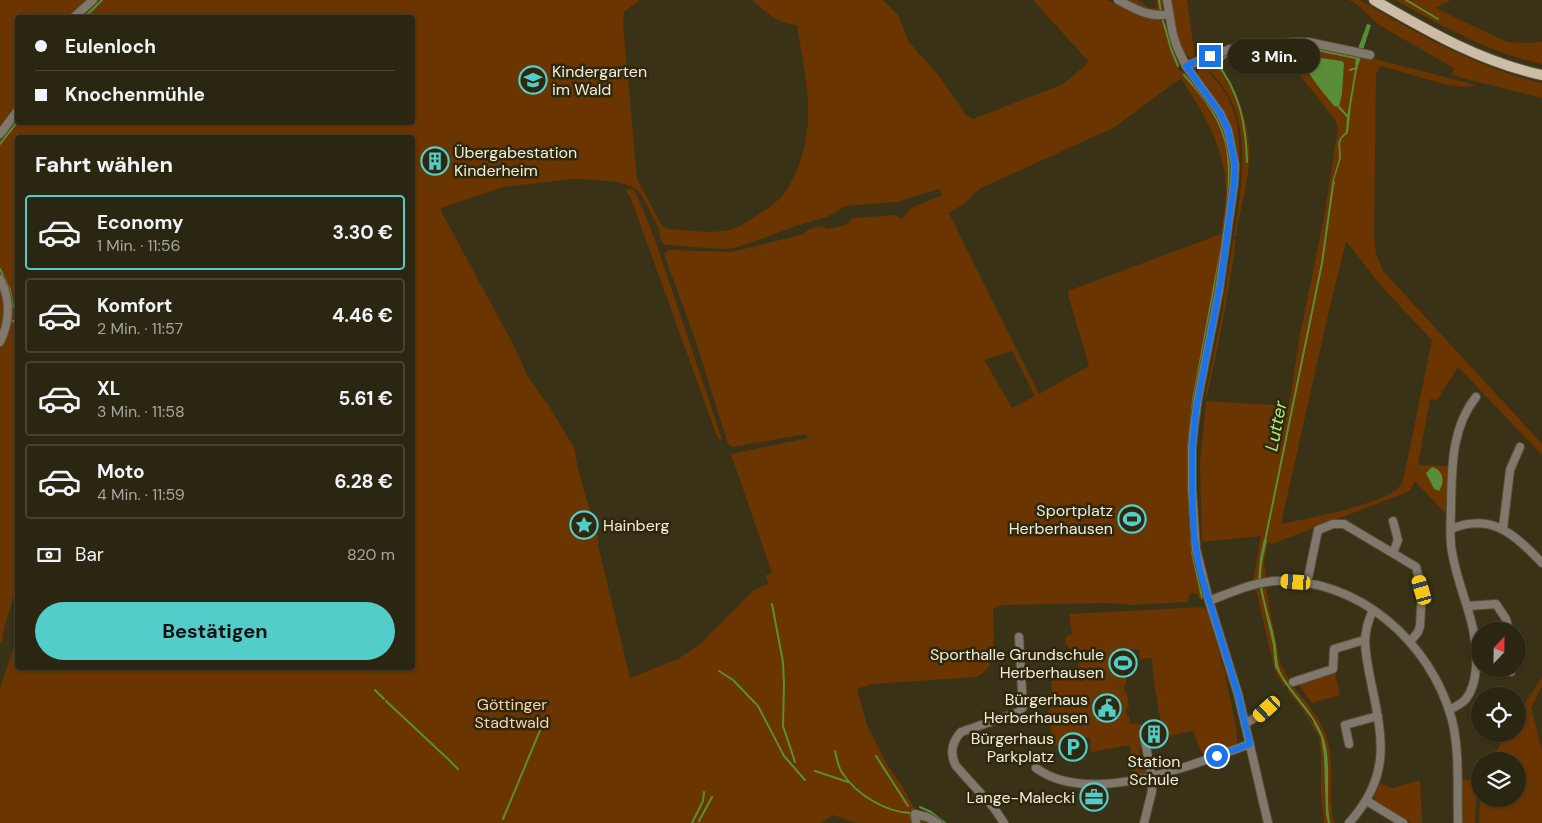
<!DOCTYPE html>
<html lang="de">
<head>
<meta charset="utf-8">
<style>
  :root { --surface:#2b2611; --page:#332e1a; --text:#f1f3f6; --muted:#a6a59f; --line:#474331; --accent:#53cdca }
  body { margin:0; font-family:"DM Sans",sans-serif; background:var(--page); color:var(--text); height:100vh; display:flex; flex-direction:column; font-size:19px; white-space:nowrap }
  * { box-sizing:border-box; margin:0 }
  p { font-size:16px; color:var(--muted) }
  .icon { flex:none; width:28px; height:28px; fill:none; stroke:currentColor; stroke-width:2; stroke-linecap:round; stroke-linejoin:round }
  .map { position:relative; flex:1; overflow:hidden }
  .panel { position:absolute; left:15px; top:135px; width:400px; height:535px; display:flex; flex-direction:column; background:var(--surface); border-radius:5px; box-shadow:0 1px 4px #0004,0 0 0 1px var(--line) }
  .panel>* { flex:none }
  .guide { position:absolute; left:15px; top:15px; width:400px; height:110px; border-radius:5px; box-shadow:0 1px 4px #0004,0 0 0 1px var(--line); display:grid; align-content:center; height:110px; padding:0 20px; background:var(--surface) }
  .needle { width:32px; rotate:22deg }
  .controls { position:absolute; left:1471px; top:622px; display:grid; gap:10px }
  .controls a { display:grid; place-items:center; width:55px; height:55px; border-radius:50%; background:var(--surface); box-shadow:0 1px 4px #0004,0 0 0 1px var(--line); font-size:25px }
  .end { position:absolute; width:22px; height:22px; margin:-11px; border:6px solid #1a73e8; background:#fff; box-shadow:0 0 0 2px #fff }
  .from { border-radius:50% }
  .bubble { position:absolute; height:35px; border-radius:18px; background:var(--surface); box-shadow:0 1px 4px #0004,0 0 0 1px var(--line); font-size:16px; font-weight:700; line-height:35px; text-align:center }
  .car { position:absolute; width:15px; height:30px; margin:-15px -8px; border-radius:6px; box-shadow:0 0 4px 1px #0007; background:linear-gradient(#f5c518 24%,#345 0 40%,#f5c518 0 76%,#345 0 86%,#f5c518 0) }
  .guide b { display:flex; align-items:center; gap:18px; height:48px; font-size:19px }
  .guide b+b { border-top:1px solid var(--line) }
  .guide i { width:12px; height:12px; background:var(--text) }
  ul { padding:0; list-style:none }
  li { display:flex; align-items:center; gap:15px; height:75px; margin:0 10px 8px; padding:0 10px; border:2px solid var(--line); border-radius:5px }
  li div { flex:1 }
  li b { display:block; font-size:19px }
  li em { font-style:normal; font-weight:700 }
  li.current { border-color:var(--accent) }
  li>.icon { width:45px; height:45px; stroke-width:1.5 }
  h2 { padding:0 20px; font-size:22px; line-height:60px }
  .pay { display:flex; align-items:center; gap:12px; height:55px; padding:0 20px; font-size:19px }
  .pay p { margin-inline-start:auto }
  .button { display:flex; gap:10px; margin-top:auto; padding:10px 20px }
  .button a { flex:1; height:58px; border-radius:30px; background:var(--accent); color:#111; font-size:20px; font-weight:700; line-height:58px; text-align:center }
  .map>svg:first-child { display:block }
  .green { fill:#6a3500; fill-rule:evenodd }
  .water { fill:#5a8d37 }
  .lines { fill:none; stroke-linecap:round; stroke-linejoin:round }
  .stream { stroke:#5a8d37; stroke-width:2 }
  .minor-casing { stroke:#565037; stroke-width:10 }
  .major-casing { stroke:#565037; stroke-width:12 }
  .minor { stroke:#80786d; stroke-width:8 }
  .major { stroke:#cdbda6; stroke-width:10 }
  .route { stroke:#1a73e8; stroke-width:6 }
  .labels { text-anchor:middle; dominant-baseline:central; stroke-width:5; stroke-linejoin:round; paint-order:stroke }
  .poi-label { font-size:16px; fill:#f0eddd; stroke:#2f280d; text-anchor:end }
  .park-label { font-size:16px; fill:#fcd1b2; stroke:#2f280d }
  .water-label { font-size:18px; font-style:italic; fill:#a8ee7e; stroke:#2f280d }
</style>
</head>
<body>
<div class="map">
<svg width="1542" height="823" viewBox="0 0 1542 823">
  <rect width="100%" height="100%" fill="#393217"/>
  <path class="green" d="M0 0H640L624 12 623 23 637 179 662 226 668 229C689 230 721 236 740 226 754 217 772 208 783 195 789 188 792 180 796 172 818 122 805 76 797 25 777 24 766 12 752 0H883L898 15 909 42 939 76 966 115 973 119 1063 84 1089 62 1033 0H1107L1142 17 1162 20 1167 25 1172 42 1170 44 1179 63 1178 69 1181 72 1186 73 1215 111 1222 125 1231 156V187L1219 276 1191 425 1194 554 1205 597 1203 600H1200L1197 593H1190L1187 602 1132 605 1110 603 1003 605 993 609C993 621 996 654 990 664 987 670 982 674 976 677L872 684 857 689 867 725 886 763 902 786 917 813 934 823H856L833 815 821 823H0V688L17 638 18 668H412V138H18V581L4 629 2 643H0V348L8 334 0 331ZM18 18H412V122H18ZM1181 78C1202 111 1225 147 1226 188 1226 203 1223 219 1221 234L1068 291 1069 298 1089 366 1039 394 949 213 965 203 979 189 1115 127ZM572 179C589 180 626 179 638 191 646 200 653 219 659 229 659 236 660 242 666 245L722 249 734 248 756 241 796 226 827 217 845 206 897 202 939 189 942 195 911 208 902 219 894 215 853 218 846 225 828 229 822 226 807 230 804 234 732 252 669 250 664 254 694 336 728 444 733 447 805 434 808 438 731 454 772 573 766 575 768 584 754 590 700 644 678 659 630 678 598 545V537L580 477 574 448 549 406 528 377 515 348 441 211V208L504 187ZM1012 351 1035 396 1012 408 984 360Z
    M1127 0C1131 0 1134 0 1137 0 1145 3 1147 11 1157 7L1156 0H1164C1164 5 1162 10 1157 12L1139 8Z
    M1170 0H1187L1194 50 1193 58C1174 53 1173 16 1170 0Z
    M1349 0H1360C1418 34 1476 68 1542 83V98L1451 75 1454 68 1379 25 1358 5Z
    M1395 0H1451L1435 8 1507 42 1528 43 1542 42V64C1489 53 1443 26 1395 0Z
    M1298 45 1355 54 1476 85C1458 93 1401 70 1380 66L1376 74 1374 239 1376 253 1383 271 1542 444V455L1458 367 1437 400 1430 399 1418 465 1449 466 1447 515 1415 481 1410 491 1272 544 1268 542 1264 563 1266 578 1253 581 1261 536 1202 542 1200 462 1206 401 1289 406 1299 340 1324 217 1338 128 1335 120 1300 75 1296 67 1295 52 1224 59 1218 63C1238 92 1252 128 1249 164 1247 189 1239 212 1236 236H1234C1242 181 1256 114 1209 71V73C1214 79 1221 84 1224 91 1239 114 1241 143 1239 170 1237 155 1236 140 1230 126 1225 114 1216 103 1210 91L1211 90 1199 78C1198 74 1197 71 1200 67 1213 49 1276 47 1298 45ZM1327 59 1341 61 1344 63 1340 104 1308 75ZM1346 241 1381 286 1432 340 1404 476C1403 480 1402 484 1399 487 1384 504 1306 519 1281 524L1327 319Z
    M633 189 639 200 655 240 722 439H718L630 196 625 190Z
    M1233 239 1236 240C1229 292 1219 344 1207 396L1205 397 1222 313Z
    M1266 588 1280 663 1290 681V682L1284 687 1275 671 1256 590Z
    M1203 607 1207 610 1225 673 1237 732V744L1204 756 1201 752 1193 731 1163 737 1154 682 1152 658 1140 659 1139 649 1113 652 1115 668 1126 667V685H1124L1125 693H1127L1129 708H1126L1127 716H1129L1130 724H1141L1144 747 1139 748 1143 769 1148 768 1147 773 1134 777 1130 745 1091 752 1090 737 1054 746 1048 712 1053 705 1051 681 1073 678C1084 659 1077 658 1065 643L1066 637 1072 634 1069 614Z
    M1329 672 1335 673 1340 695 1312 703 1297 683Z
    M1542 677V686L1531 708 1542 751V823H1479L1480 797V799H1518V761H1492L1505 734H1518V717L1524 721 1526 718 1521 714V710Z
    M1292 685C1306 702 1323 720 1328 743 1335 769 1327 797 1334 823H1324L1321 794V755L1319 737 1302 709 1287 690 1288 687 1314 724 1310 713 1290 686Z
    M1462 779 1480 782 1476 804 1475 823H1461L1459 780Z
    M1420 780 1422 823H1411L1375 800 1374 797 1380 784 1393 788Z"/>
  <path class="water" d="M1367 24 1371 25 1357 69 1351 105 1348 133 1342 138 1340 143 1341 158 1334 180 1335 184 1332 186C1333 176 1337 168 1339 158 1340 146 1334 142 1346 132L1347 117 1355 70 1356 54Z
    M1306 56 1342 61 1344 63 1342 94 1339 107 1334 106C1323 92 1310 78 1303 62Z
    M1432 467C1444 470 1445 483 1439 491L1434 489 1426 473Z
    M1264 539 1267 540C1264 553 1261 566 1261 578 1263 601 1272 623 1276 646 1277 656 1277 666 1282 675 1296 697 1316 715 1324 739 1332 765 1325 796 1330 823H1328L1326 814 1324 756 1321 737 1312 719 1286 685 1275 667 1273 645 1258 580 1260 558Z"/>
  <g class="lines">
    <path class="stream" d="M1159 0 1161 12
      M1406 0 1438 19
      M85 17 102 0
      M1162 17 1171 49 1178 66
      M1215 61C1240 91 1246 125 1247 162
      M1218 64 1226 56 1289 50 1299 47 1307 48 1356 58
      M1350 70 1357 68
      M1184 75C1233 128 1233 156 1225 224
      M1339 107 1348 117
      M0 144 18 121
      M0 269 10 290 13 307
      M10 320 18 323
      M1188 448 1193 400 1222 244
      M1190 511 1192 552 1202 597
      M1265 541 1322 263 1333 185
      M772 604 783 662 784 685 783 726 795 762
      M719 671 733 680 758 706 784 756 805 780
      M375 690 384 699
      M386 701 449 760 458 769
      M835 751C837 759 838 768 843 774 857 795 886 812 910 813L912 821
      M876 756 908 806
      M815 771 848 782
      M920 807 931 812 945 823
      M503 819 541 728
      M699 821 712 797
      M928 822 930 823
      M692 823 703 801 704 792"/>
    <g class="minor-casing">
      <path id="minor" d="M1118 0C1135 9 1149 18 1169 14
        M1167 0 1173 35 1177 47 1186 66 1220 113 1228 130 1235 165 1234 184 1219 291 1198 398 1194 427 1192 449V489L1196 549 1209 601 1238 694 1268 823
        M73 18 93 0
        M1186 66 1230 49 1294 42H1308L1370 55
        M0 134 18 110
        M0 279C11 299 10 322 0 342
        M1503 528 1510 470 1520 447
        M1451 529C1492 512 1515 535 1542 563
        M1393 553 1398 540 1393 521
        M1307 583 1318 530 1333 524H1344L1416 567 1422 590 1420 626 1418 632 1410 642
        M1209 601C1229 593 1252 583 1274 581 1358 577 1431 642 1452 720 1460 752 1457 791 1458 823
        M1468 606 1496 604 1506 619 1509 631
        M1511 669V672
        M1293 682 1333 669 1334 649 1364 640
        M1449 710C1455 707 1461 704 1465 700 1473 691 1475 679 1476 668 1479 623 1459 594 1452 552 1449 538 1451 521 1451 506 1452 468 1451 428 1476 397
        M1245 724 1273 706
        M1349 744 1345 725 1378 716
        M1036 768C1090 808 1194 764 1250 744
        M1367 801 1403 823
        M916 823 915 814 927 817 938 823
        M1004 823 994 808 956 766C949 753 952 742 961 732L1019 712 1023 707 1019 637
        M1144 823 1152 791V778L1145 741
        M1349 823C1393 774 1382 736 1370 677 1365 650 1361 636 1373 610"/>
    </g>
    <g class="major-casing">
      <path id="major" d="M1374 0C1428 31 1481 62 1542 75"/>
    </g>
    <use href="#minor" class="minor"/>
    <use href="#major" class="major"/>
  </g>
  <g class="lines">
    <path class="route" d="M1210 56 1186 66 1220 113 1228 130 1235 165 1234 184 1221 280 1196 410 1192 450V489L1194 536 1200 571 1238 694 1250 744 1217 756"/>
  </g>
  <defs>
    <g id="school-ring" transform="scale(1.4375)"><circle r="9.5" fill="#2f280d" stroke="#53cdca" stroke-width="1.5"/><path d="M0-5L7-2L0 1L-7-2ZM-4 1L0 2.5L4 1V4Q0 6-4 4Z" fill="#53cdca"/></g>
    <g id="building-ring" transform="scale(1.4375)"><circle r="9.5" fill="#2f280d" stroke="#53cdca" stroke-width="1.5"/><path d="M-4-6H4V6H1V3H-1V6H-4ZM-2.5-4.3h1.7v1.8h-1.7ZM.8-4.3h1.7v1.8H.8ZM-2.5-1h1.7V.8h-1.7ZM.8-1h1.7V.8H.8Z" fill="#53cdca"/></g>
    <g id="stadium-ring" transform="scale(1.4375)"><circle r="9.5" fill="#2f280d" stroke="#53cdca" stroke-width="1.5"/><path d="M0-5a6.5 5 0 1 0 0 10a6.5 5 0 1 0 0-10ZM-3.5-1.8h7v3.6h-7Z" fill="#53cdca"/></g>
    <g id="sight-ring" transform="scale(1.4375)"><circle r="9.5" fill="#2f280d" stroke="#53cdca" stroke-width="1.5"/><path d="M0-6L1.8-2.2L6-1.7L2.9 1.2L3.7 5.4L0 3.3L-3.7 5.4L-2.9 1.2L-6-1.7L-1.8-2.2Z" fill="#53cdca"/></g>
    <g id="civic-ring" transform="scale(1.4375)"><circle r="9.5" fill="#2f280d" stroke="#53cdca" stroke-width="1.5"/><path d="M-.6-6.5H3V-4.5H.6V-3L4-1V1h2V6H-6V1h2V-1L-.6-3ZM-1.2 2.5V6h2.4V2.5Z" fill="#53cdca"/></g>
    <g id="parking-ring" transform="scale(1.4375)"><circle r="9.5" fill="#2f280d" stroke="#53cdca" stroke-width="1.5"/><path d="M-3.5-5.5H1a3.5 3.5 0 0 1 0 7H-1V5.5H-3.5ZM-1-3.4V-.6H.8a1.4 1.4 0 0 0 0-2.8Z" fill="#53cdca"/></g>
    <g id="office-ring" transform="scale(1.4375)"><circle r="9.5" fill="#2f280d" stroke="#53cdca" stroke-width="1.5"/><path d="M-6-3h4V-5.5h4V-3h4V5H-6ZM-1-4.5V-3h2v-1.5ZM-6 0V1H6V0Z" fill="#53cdca"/></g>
  </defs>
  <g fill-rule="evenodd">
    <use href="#school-ring" x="533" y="80"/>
    <use href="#building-ring" x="435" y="161"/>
    <use href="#stadium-ring" x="1132" y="519"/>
    <use href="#sight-ring" x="584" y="525"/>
    <use href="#stadium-ring" x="1123" y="663"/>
    <use href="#civic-ring" x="1107" y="708"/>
    <use href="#building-ring" x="1154" y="734"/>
    <use href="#parking-ring" x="1073" y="747"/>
    <use href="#office-ring" x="1094" y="797"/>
  </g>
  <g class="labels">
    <g class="poi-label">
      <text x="552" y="71" text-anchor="start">Kindergarten<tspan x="552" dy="18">im Wald</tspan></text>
      <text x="454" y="152" text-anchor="start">Übergabestation<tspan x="454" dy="18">Kinderheim</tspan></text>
      <text x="1113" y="510">Sportplatz<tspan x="1113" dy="18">Herberhausen</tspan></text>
      <text x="603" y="525" text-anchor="start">Hainberg</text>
      <text x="1104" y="654">Sporthalle Grundschule<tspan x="1104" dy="18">Herberhausen</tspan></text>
      <text x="1088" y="699">Bürgerhaus<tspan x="1088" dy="18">Herberhausen</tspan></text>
      <text x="1054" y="738">Bürgerhaus<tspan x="1054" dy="18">Parkplatz</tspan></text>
      <text x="1154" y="761" text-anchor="middle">Station<tspan x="1154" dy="18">Schule</tspan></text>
      <text x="1075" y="797">Lange-Malecki</text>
    </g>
    <g class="park-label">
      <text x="512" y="704">Göttinger<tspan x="512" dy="18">Stadtwald</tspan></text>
    </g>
    <g class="water-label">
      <text transform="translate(1276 426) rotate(-79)">Lutter</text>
    </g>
  </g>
</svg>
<div class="controls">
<a><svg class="needle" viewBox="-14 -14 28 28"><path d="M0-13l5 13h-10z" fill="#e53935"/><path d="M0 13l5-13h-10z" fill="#a6a59f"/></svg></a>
<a><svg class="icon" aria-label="locate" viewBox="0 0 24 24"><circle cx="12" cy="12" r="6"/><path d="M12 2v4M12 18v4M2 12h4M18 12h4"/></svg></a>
<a><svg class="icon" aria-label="layers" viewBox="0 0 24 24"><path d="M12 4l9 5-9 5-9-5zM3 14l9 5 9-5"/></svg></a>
</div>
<i class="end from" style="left:1217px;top:756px"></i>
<i class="end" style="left:1210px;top:56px"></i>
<div class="bubble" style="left:1228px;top:39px;width:92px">3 Min.</div>
<i class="car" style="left:1296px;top:582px;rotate:274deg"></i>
<i class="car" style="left:1422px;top:590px;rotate:344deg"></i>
<i class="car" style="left:1267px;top:709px;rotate:228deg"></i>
<div class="guide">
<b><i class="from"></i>Eulenloch</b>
<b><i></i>Knochenmühle</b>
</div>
<section class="panel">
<h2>Fahrt wählen</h2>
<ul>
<li class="current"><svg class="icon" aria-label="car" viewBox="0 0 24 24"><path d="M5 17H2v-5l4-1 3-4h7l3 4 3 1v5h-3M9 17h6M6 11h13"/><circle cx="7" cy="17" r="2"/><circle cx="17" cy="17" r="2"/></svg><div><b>Economy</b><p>1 Min. · 11:56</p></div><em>3.30 €</em></li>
<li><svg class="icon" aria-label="car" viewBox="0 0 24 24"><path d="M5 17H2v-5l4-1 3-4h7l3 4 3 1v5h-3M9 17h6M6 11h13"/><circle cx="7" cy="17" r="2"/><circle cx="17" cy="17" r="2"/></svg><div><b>Komfort</b><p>2 Min. · 11:57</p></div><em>4.46 €</em></li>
<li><svg class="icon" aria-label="car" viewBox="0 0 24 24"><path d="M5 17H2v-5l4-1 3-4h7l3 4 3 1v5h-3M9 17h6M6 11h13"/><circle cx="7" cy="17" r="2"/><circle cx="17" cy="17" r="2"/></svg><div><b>XL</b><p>3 Min. · 11:58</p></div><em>5.61 €</em></li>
<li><svg class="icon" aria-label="car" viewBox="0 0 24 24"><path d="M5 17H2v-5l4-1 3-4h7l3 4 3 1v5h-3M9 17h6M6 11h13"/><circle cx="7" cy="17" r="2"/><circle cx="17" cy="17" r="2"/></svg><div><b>Moto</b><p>4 Min. · 11:59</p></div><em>6.28 €</em></li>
</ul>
<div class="pay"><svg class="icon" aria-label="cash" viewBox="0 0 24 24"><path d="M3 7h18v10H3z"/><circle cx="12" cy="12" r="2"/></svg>Bar<p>820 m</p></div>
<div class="button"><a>Bestätigen</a></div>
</section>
</div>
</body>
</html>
